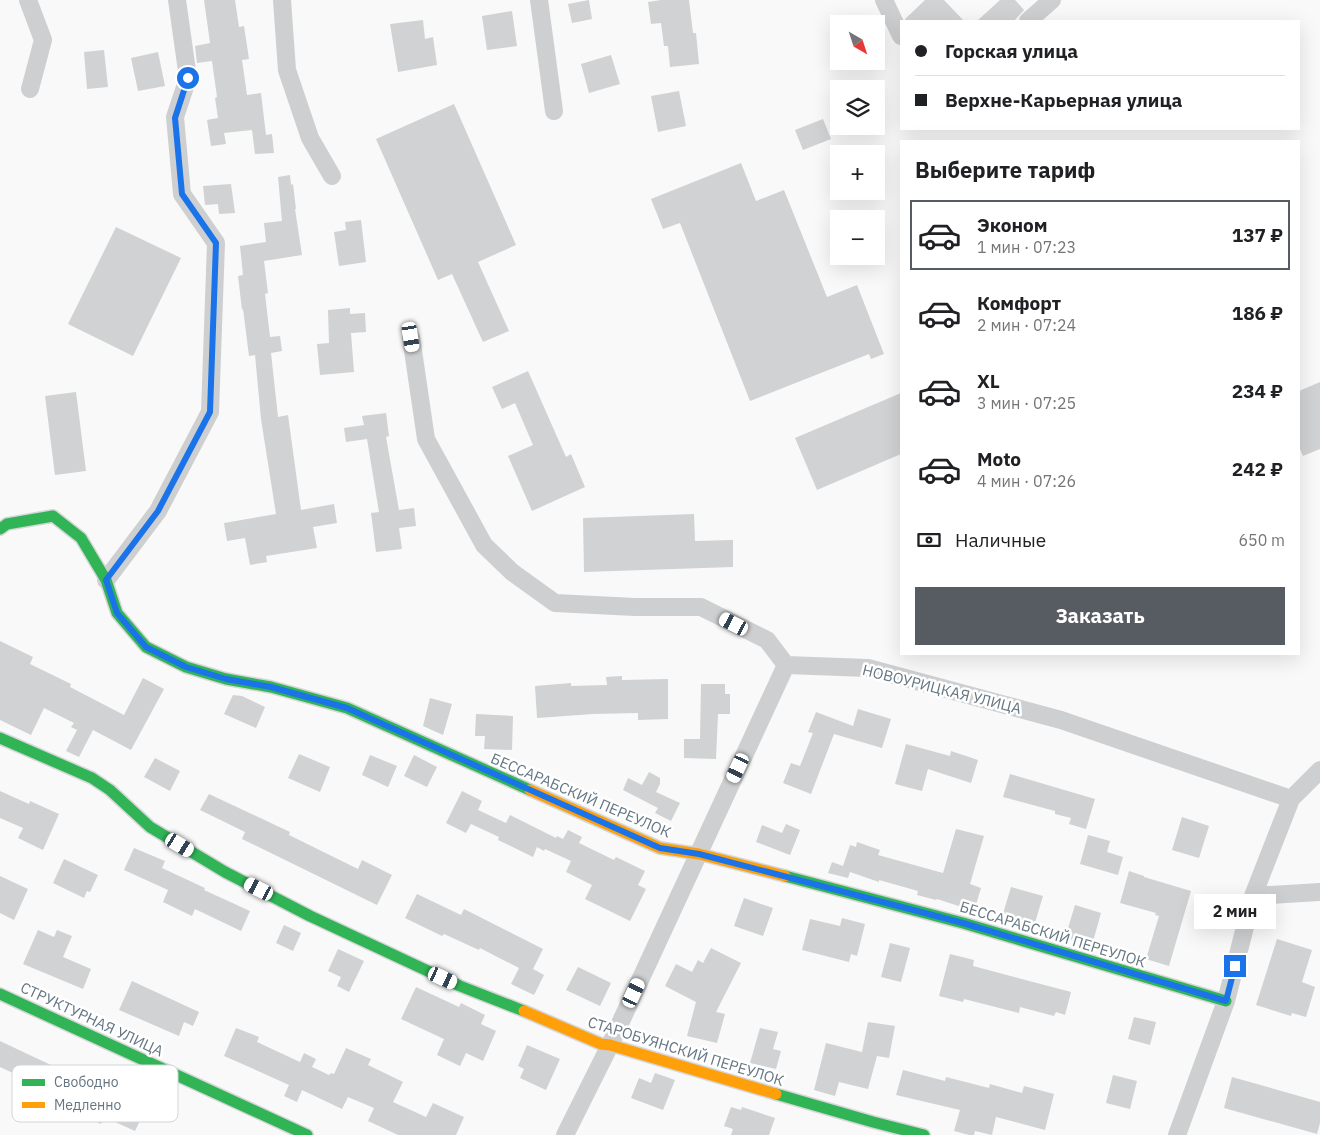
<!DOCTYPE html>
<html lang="ru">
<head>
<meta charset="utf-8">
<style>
  :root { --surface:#fff; --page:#f6f6f6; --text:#202124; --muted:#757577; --line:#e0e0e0; --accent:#565c61 }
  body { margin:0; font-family:"IBM Plex Sans",sans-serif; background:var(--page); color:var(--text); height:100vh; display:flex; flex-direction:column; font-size:19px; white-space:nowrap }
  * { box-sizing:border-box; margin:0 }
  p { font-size:16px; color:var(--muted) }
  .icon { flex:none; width:28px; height:28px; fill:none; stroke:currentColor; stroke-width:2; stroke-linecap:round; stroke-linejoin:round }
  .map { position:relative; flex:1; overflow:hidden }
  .sheet { position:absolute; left:900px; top:140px; width:400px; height:515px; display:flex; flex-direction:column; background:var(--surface); border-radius:0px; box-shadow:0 5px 20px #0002 }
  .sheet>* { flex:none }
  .top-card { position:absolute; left:900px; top:20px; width:400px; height:110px; border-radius:0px; box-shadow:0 5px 20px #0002; display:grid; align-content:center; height:110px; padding:0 15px; background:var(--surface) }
  .needle { width:32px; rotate:141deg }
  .tools { position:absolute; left:830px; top:15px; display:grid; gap:10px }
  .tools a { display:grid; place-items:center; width:55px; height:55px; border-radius:0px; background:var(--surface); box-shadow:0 5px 20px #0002; font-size:25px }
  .end { position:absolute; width:22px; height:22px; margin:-11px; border:6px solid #1a73e8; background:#fff; box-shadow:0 0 0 2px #fff }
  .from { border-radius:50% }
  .bubble { position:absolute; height:35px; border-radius:0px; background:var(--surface); box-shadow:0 5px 20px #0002; font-size:16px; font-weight:700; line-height:35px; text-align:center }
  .car { position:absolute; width:15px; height:30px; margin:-15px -8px; border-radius:6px; box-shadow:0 0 4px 1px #0007; background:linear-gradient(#fff 24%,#345 0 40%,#fff 0 76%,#345 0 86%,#fff 0) }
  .top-card b { display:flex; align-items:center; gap:18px; height:48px; font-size:19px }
  .top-card b+b { border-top:1px solid var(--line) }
  .top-card i { width:12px; height:12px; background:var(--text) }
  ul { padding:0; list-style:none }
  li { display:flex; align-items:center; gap:15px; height:70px; margin:0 10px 8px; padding:0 5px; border:2px solid transparent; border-radius:0px }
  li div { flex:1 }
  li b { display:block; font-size:19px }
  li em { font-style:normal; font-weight:700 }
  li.on { border-color:var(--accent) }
  li>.icon { width:45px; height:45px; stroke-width:1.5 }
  h2 { padding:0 15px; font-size:22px; line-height:60px }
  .pay { display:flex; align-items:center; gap:12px; height:55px; padding:0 15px; font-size:19px }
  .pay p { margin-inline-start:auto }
  .cta { display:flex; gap:10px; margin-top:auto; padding:10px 15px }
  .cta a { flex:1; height:58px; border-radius:0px; background:var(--accent); color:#fff; font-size:20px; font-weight:700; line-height:58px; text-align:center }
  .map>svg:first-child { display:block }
  .building { fill:#d0d2d3 }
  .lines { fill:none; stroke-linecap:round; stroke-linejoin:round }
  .fast-casing { stroke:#d5d6d7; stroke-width:14 }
  .slow-casing { stroke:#d5d6d7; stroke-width:14 }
  .street { stroke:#cecfd0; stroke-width:18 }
  .fast { stroke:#30b455; stroke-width:11 }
  .slow { stroke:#ff9f0a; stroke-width:11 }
  .route { stroke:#1a73e8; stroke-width:6 }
  .labels { text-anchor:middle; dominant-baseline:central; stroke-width:5; stroke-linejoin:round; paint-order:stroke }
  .street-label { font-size:15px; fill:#657683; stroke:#fff }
  .key { fill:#fff; stroke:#d1d6da; stroke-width:1 }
  .key-label { font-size:14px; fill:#657683 }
</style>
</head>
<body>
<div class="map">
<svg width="1320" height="1135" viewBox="0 0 1320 1135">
  <rect width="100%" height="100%" fill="#f9f9f9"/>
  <path class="building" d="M204 0H235L239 27 244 26 249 59 242 60 247 95 261 93 266 135 272 134 274 153 255 154 252 130 224 133 226 144 211 146 207 120 218 118 215 98 217 97 212 61 197 63 195 46 210 43Z
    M589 0 592 19 572 23 568 4Z
    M661 0H689L693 33H696L699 64 670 67 668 46H664L661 23 651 24 648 2Z
    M925 0H944L964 21H906L905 19Z
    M1000 0H1015L1024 10 1014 21H977Z
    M512 11 517 46 487 50 482 16Z
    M423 20 425 39 433 37 437 65 398 72 390 24Z
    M104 50 108 87 87 89 84 52Z
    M158 52 165 86 138 91 131 58Z
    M611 55 620 84 589 93 581 64Z
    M679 91 686 126 658 132 651 96Z
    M454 104 516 245 478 262 509 331 483 342 452 274 438 280 376 139Z
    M823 119 831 139 803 150 795 130Z
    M741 163 756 201 784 190 827 297 857 285 884 354 871 359 869 354 750 401 680 223 663 229 651 199Z
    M290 175 291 185 293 184 296 209H295L302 255 264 261 268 293 265 294 270 337 280 336 282 351 271 353 278 417 288 415 301 510 334 504 337 523 313 527 317 548 266 556 267 562 250 565 245 538 227 541 224 523 276 514 261 419 255 355 249 356 243 309 242 310 238 276 243 275 240 246 266 242 264 223 282 221 278 177Z
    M231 184 235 213 219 214 218 204 205 205 203 186Z
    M361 220 366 262 339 266 334 232 346 230 345 222Z
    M116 227 181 258 133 356 68 324Z
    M350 308V314L365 313 366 332 351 333 354 372 320 375 317 344 329 343 328 310Z
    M528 371 566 457 571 454 585 487 532 511 508 456 533 445 515 403 502 409 492 387Z
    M1320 382V449L1303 456 1299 447V391Z
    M76 392 86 471 55 475 45 396Z
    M901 393V454L817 490 795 438Z
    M386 413 389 436 386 437 399 510 414 508 416 526 399 528 402 549 376 552 371 513 379 512 367 439 346 442 344 428 364 425 362 416Z
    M694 514 695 541 733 540V567L584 572 583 518Z
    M0 641 33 657 30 664 71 684 70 687 124 715 143 678 164 689 131 750 93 730 79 757 66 751 77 730 71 727 74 723 44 708 31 735 0 720Z
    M622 676V680L668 679V719L638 720V713L593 714 537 718 535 686 571 683V686L607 685 606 677Z
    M701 684H725V694H730V714H718L716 759 684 758V739H700Z
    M233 695 242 696 265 707 256 728 224 714Z
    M430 698 452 704 443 735 423 726Z
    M858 709 891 719 882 748 834 734 811 794 783 783 791 763 800 766 813 733 808 732 816 712 853 726Z
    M476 714 513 716 512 750 484 749 485 736H475Z
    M906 744 950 756 951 751 978 760 971 783 928 769 922 791 895 784Z
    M299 754 330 767 320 792 288 778Z
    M370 755 397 766 388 787 362 775Z
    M414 755 437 767 427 787 404 776Z
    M155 758 180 771 170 791 144 777Z
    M649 772 660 778V784L656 792 680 803 671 821 655 813 658 808 623 790 628 778 642 785Z
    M1010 774 1095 799 1086 829 1069 824 1071 818 1055 814V811L1003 797Z
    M0 791 29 804 30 801 59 814 43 850 18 838 23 828 0 818Z
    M462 791 482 801 478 810 506 823 510 815 556 838 557 836 563 839 568 830 582 837 579 843 614 860 616 857 645 871 638 885 646 889 630 921 585 899 592 885 566 872 571 861 545 849 544 851 537 847 533 857 498 840 499 837 471 824 466 833 446 823Z
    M209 794 290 832 289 835 358 869 362 860 392 875 377 905 242 839 245 832 200 810Z
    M1182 817 1209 826 1199 858 1172 850Z
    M786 824 800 830 790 855 756 842 762 825 782 833Z
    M956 829 984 836 970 884 981 888 974 911 937 899 936 900 917 895 918 891 879 880V882L850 872 848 878 828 873 832 862 843 866 850 845 856 847 857 842 880 850 878 855 943 873Z
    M1088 835 1110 841 1107 852 1123 857 1118 875 1080 864Z
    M134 848 165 861 162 868 205 888 204 890 250 911 241 931 195 909 192 916 163 902 168 890 124 870Z
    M64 859 98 875 90 892 87 891 84 898 53 883Z
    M1129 871 1144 876V877L1191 891 1169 966 1146 959 1159 916 1155 915 1156 913 1120 903Z
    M0 876 28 889 14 920 0 913Z
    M1011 887 1043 896 1034 926 1002 917Z
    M417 894 461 915 464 909 543 949 533 969 544 975 534 995 511 984 519 968 480 948 479 950 444 934 442 936 405 918Z
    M744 898 773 908 763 936 734 926Z
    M1075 905 1101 913 1092 945 1065 938Z
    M842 918 865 924 857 956 851 954 849 962 802 950 810 919 840 926Z
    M284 925 301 933 293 951 276 943Z
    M38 930 54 937 57 930 72 936 63 957 91 969 83 989 23 964Z
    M1277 939 1312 950 1302 982 1315 987 1306 1017 1292 1013 1291 1016 1256 1005Z
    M890 943 910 948 901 982 881 977Z
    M711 948 741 963 716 1012 725 1014 717 1043 687 1036 696 1002 665 986 676 964 692 972 698 960 703 963Z
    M338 949 364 961 349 992 337 986 341 977 328 971Z
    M950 954 974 960 973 966 1071 992 1065 1015 1056 1012 1054 1016 1020 1007 1019 1013 964 999 963 1002 939 996Z
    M578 967 611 983 600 1006 566 990Z
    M132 981 199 1012 193 1026 184 1022 179 1036 119 1010Z
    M416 987 459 1007 461 1003 485 1015 481 1024 496 1031 483 1061 466 1053 460 1066 437 1055 444 1039 401 1019Z
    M1134 1017 1156 1022 1150 1045 1128 1039Z
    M868 1022 895 1026 889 1058 877 1056 868 1089 839 1082 835 1096 814 1090 826 1043 862 1052Z
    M236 1028 259 1037 257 1042 300 1062 304 1053 316 1059 312 1067 329 1075 331 1073 334 1074 346 1048 371 1059 368 1065 403 1082 393 1102 426 1117 433 1103 464 1117 456 1135H398L368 1121 374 1108 348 1097 342 1109 302 1090 297 1102 284 1096 289 1085 247 1066 224 1056Z
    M760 1028 778 1032 773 1049 781 1051 776 1069 750 1063Z
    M0 1041 53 1066 43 1087 0 1067Z
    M527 1045 560 1059 546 1090 520 1078 524 1069 518 1066Z
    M903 1070 945 1081 946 1077 989 1088 990 1084 1022 1093 1024 1086 1054 1094 1045 1130 996 1117 992 1135 975 1131 974 1135H969L954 1131 960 1110 896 1095Z
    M655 1073 675 1080 663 1110 631 1098 639 1078 651 1083Z
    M1113 1075 1137 1081 1130 1109 1106 1103Z
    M1232 1077 1320 1102V1123L1317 1134 1224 1108Z
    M97 1087 127 1101 128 1099 146 1108 135 1131 104 1117 101 1124 84 1116Z
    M731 1107 741 1110 742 1107 775 1118 769 1135H731L733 1129 724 1126Z"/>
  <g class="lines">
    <g class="fast-casing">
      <path id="fast" d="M0 529 7 524 53 516 81 538 106 580 117 613 146 647 186 667 226 679 271 687 347 708 530 790
        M0 738 92 778 110 790 150 827 225 872 310 916 460 986 524 1011
        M785 876 963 923 1226 1001
        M0 994 307 1135
        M776 1094 873 1122 924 1135"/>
    </g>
    <g class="slow-casing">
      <path id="slow" d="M530 790 660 848 699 854 785 876
        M524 1011 601 1044 610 1045 776 1094"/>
    </g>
    <path class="street" d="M28 0 43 40 30 89
      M282 0 287 70 310 138 332 176
      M539 0 554 111
      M884 0 901 36
      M1028 21 1052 0
      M411 337 426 439 484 545 512 572 555 603 635 607H701L767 640 786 665
      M106 580 158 511 210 412 216 243 182 194 175 117 188 78 177 0
      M786 665 868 668 1061 720 1291 799
      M1253 896 1320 892
      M565 1135 610 1045 786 665
      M1177 1135 1226 1001 1253 896 1291 799 1320 770"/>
    <use href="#fast" class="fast"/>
    <use href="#slow" class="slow"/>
  </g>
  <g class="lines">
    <path class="route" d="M188 78 175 118 182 194 216 243 210 412 158 511 106 580 117 613 146 647 186 667 226 679 271 687 347 708 660 848 699 854 963 923 1226 1001 1235 966"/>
  </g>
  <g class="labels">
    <g class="street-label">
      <text transform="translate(942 689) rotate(14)">НОВОУРИЦКАЯ УЛИЦА</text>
      <text transform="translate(581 795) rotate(23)">БЕССАРАБСКИЙ ПЕРЕУЛОК</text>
      <text transform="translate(1053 934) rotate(17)">БЕССАРАБСКИЙ ПЕРЕУЛОК</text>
      <text transform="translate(92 1019) rotate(25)">СТРУКТУРНАЯ УЛИЦА</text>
      <text transform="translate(686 1051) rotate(17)">СТАРОБУЯНСКИЙ ПЕРЕУЛОК</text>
    </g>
  </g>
  <rect x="12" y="1065" width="166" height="57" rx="8" class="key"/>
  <rect x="22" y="1079" width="23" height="7" fill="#30b455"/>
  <rect x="22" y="1102" width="23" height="6" fill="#ff9f0a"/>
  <g class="key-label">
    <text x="54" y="1087">Свободно</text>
    <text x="54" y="1110">Медленно</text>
  </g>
</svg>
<div class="tools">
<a><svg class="needle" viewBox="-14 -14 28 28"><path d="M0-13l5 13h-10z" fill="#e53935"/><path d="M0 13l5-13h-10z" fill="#757577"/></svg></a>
<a><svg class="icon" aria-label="layers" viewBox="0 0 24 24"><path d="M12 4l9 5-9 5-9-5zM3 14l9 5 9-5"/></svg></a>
<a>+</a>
<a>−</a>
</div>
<i class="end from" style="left:188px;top:78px"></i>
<i class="end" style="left:1235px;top:966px"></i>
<div class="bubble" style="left:1194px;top:894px;width:82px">2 мин</div>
<i class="car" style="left:411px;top:337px;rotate:171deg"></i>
<i class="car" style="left:734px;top:624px;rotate:297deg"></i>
<i class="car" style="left:738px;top:768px;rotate:205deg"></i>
<i class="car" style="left:180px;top:845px;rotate:121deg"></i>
<i class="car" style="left:259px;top:889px;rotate:297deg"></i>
<i class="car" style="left:443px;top:978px;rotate:115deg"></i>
<i class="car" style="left:634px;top:993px;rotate:25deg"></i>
<div class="top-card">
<b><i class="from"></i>Горская улица</b>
<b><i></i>Верхне-Карьерная улица</b>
</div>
<section class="sheet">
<h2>Выберите тариф</h2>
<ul>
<li class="on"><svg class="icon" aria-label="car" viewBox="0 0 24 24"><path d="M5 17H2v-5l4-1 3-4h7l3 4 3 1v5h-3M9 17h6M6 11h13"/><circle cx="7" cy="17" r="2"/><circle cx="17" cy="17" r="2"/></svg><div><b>Эконом</b><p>1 мин · 07:23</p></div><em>137 ₽</em></li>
<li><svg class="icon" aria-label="car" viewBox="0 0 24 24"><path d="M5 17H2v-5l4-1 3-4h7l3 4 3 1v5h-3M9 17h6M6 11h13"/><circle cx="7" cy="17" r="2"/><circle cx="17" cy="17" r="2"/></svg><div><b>Комфорт</b><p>2 мин · 07:24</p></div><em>186 ₽</em></li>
<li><svg class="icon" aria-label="car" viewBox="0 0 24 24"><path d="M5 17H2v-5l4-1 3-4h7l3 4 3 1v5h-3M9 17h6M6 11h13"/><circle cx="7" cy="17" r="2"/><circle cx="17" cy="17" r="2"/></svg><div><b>XL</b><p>3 мин · 07:25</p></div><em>234 ₽</em></li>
<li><svg class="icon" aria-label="car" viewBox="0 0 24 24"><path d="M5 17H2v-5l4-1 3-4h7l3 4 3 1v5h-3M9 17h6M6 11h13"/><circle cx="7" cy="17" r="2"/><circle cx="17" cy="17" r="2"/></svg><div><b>Moto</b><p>4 мин · 07:26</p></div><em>242 ₽</em></li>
</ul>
<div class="pay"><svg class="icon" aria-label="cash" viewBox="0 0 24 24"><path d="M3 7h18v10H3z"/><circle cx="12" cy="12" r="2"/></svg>Наличные<p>650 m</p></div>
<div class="cta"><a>Заказать</a></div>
</section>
</div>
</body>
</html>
